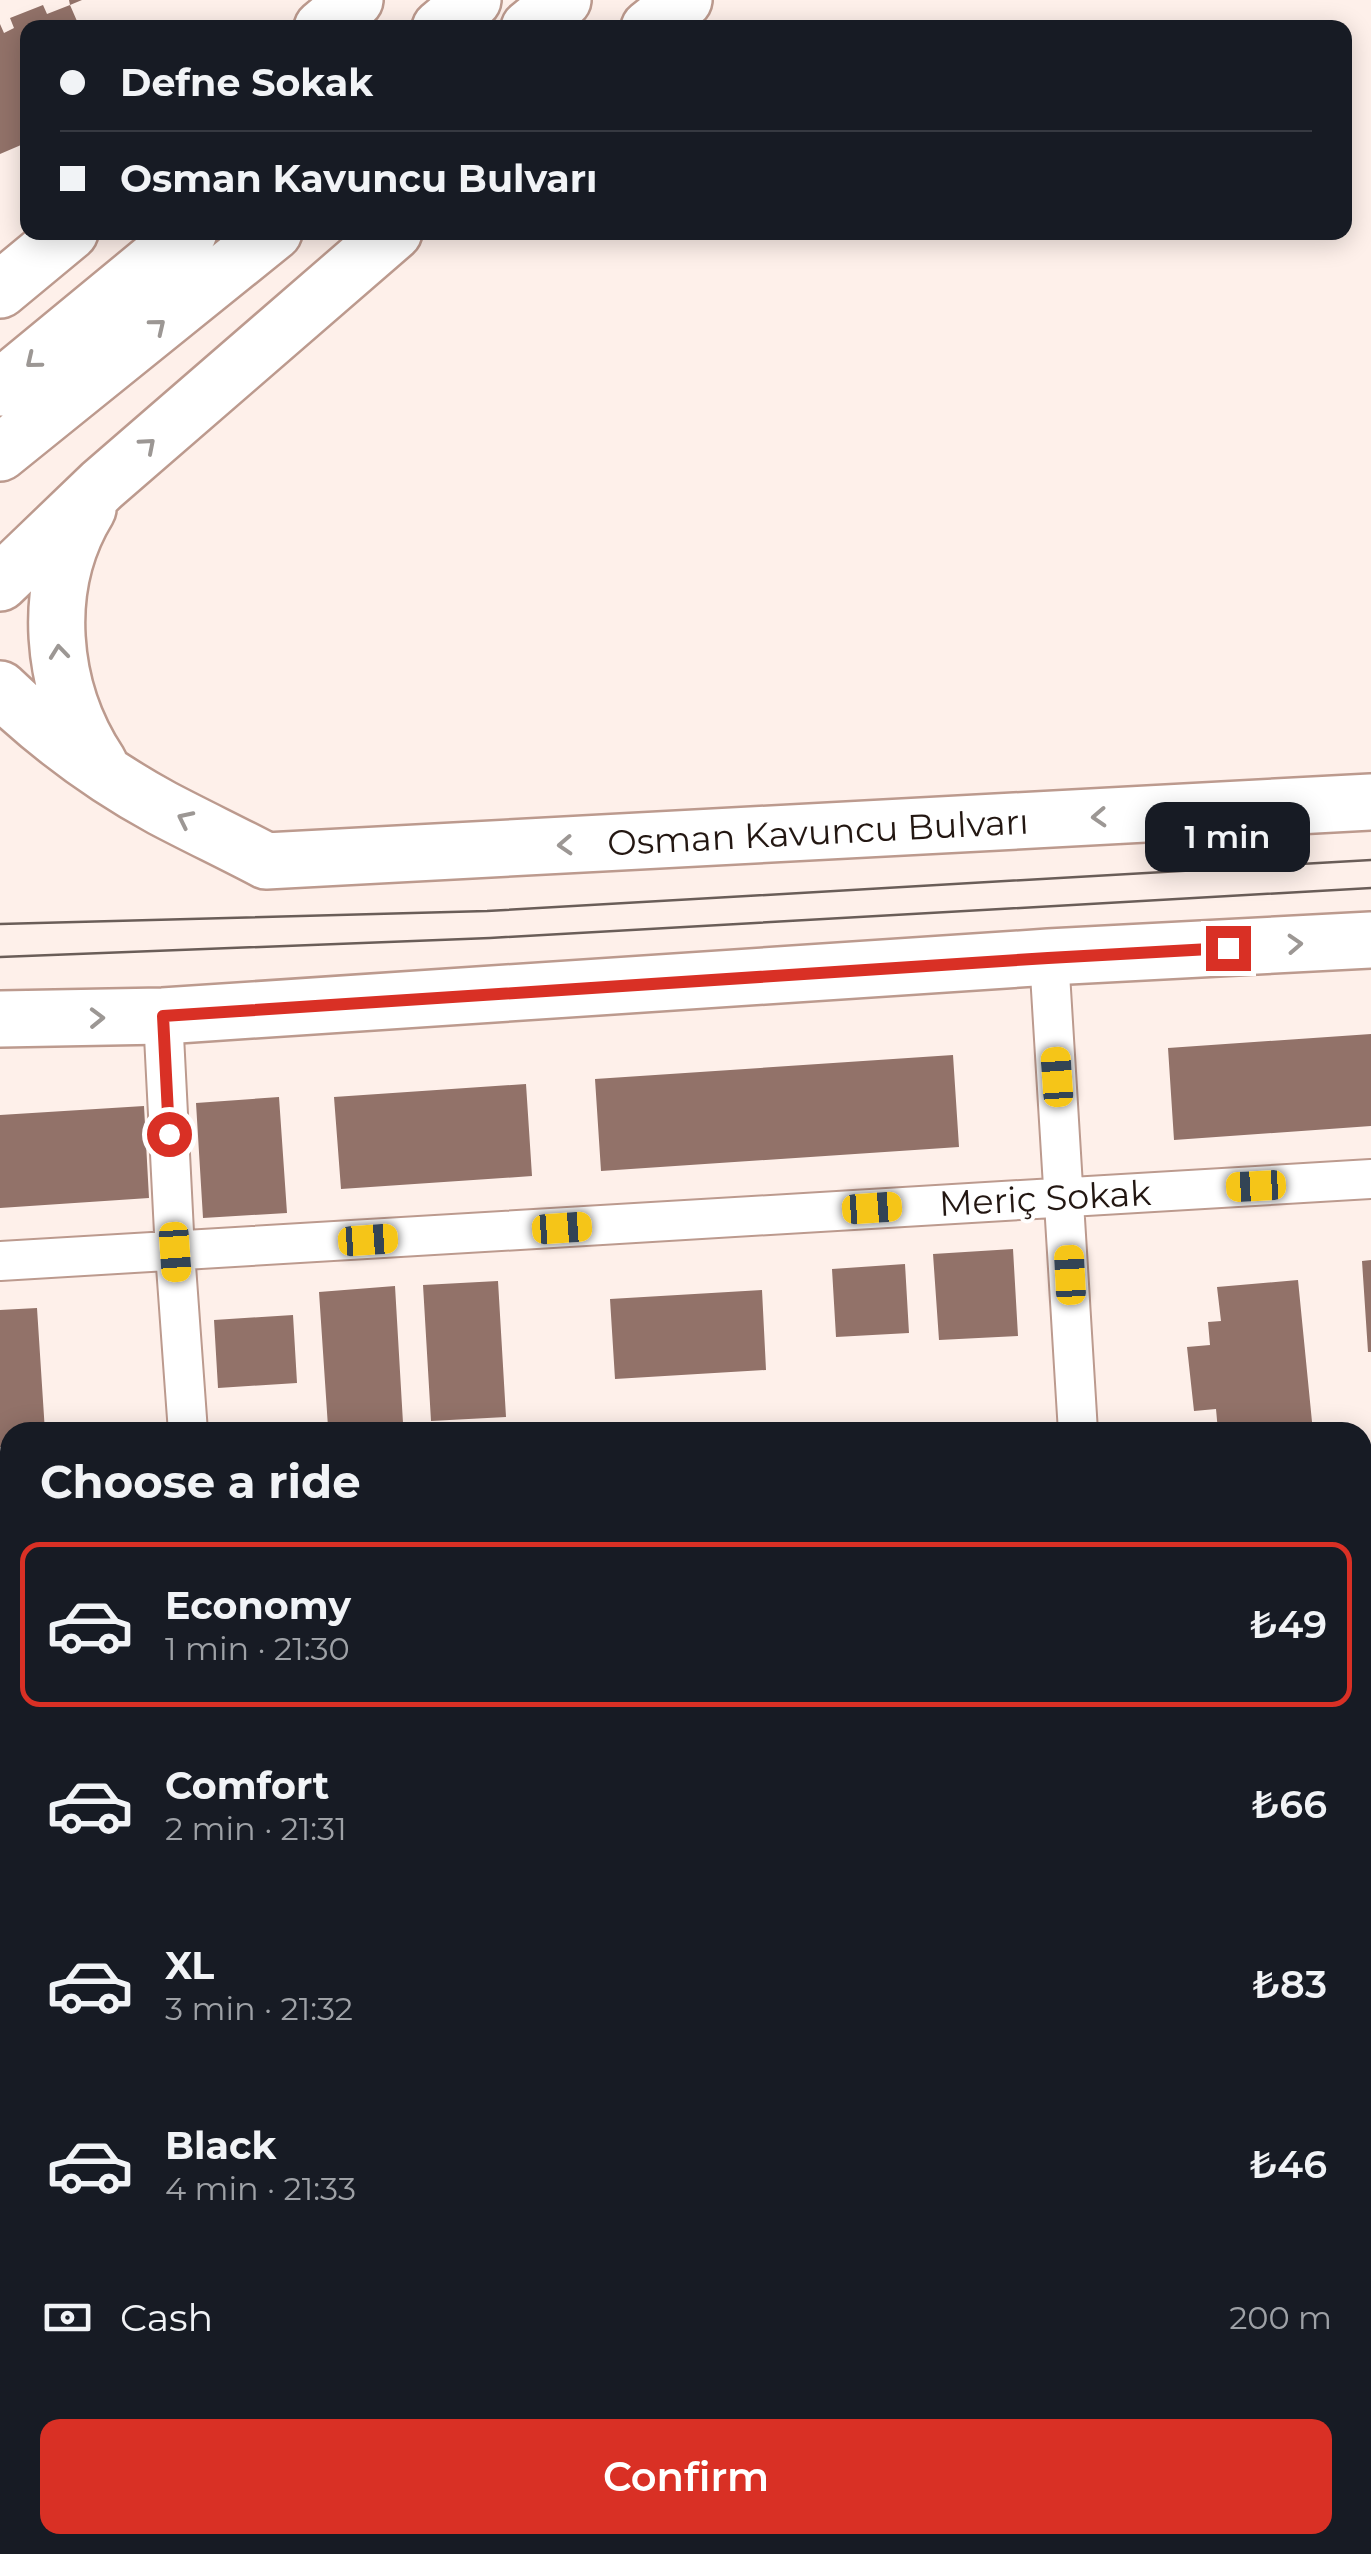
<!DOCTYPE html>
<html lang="en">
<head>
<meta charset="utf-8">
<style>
  :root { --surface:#171b24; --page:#20242c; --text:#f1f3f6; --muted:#9ea1a6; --line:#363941; --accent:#d93025 }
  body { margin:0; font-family:Montserrat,sans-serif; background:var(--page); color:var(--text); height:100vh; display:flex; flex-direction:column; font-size:38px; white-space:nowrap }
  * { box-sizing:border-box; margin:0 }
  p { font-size:32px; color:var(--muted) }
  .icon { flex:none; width:55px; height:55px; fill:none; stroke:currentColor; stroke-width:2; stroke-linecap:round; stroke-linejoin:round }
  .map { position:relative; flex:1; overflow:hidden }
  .sheet { position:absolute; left:0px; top:1422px; width:1372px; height:1132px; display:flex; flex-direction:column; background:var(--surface); border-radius:30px 30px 0 0; box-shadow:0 5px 25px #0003 }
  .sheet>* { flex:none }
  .top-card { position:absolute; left:20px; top:20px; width:1332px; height:220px; border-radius:20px; box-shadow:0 5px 25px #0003; display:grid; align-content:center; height:220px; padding:0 40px; background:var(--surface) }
  .end { position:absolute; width:45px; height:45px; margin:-22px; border:12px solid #d93025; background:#fff; box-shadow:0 0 0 5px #fff }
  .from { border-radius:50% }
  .bubble { position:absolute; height:70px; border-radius:20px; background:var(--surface); box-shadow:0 5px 25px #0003; font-size:32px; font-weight:600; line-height:70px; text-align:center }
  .car { position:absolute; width:30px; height:60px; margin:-30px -15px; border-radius:12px; box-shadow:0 0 8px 2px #0007; background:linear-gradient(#f5c518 24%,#345 0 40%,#f5c518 0 76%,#345 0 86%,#f5c518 0) }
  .top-card b { display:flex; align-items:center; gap:35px; height:95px; font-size:38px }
  .top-card b+b { border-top:2px solid var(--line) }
  .top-card i { width:25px; height:25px; background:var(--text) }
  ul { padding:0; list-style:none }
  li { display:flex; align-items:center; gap:30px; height:165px; margin:0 20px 15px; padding:0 20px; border:5px solid transparent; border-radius:20px }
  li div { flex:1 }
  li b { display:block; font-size:38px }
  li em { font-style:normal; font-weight:600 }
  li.active { border-color:var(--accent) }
  li>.icon { width:90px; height:90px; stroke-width:1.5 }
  h2 { padding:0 40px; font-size:45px; line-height:120px }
  .pay { display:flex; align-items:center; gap:25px; height:110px; padding:0 40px; font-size:38px }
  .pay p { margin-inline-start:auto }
  .action { display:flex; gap:20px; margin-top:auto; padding:20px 40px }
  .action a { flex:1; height:115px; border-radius:20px; background:var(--accent); color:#fff; font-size:40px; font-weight:600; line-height:115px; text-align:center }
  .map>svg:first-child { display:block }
  .building { fill:#927269 }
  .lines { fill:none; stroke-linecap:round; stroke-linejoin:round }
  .street-casing { stroke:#bc9a8e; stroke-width:42 }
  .highway-casing { stroke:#bc9a8e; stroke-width:60 }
  .street { stroke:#fff; stroke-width:38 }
  .highway { stroke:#fff; stroke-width:55 }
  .tram { stroke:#6a5d58; stroke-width:2.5 }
  .oneway { stroke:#9c9794 }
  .route { stroke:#d93025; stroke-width:12 }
  .labels { text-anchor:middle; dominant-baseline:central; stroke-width:8; stroke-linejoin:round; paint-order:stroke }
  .street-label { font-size:35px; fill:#231712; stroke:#fff }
</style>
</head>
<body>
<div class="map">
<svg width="1371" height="2554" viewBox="0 0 1371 2554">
  <rect width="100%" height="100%" fill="#fef0ea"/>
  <path class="building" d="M69 0H82L70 5 80 28H28V142L0 154V24L4 33 14 28 10 18 43 5 47 14 70 5Z
    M1371 1034V1126L1174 1140 1168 1048Z
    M953 1055 959 1147 601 1171 595 1079Z
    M526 1084 532 1176 341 1189 334 1097Z
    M279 1097 287 1213 203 1218 196 1103Z
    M144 1106 149 1198 0 1208V1115Z
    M1013 1249 1018 1336 939 1340 933 1254Z
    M1371 1260V1352H1368L1362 1261Z
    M905 1264 909 1333 836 1337 832 1269Z
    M1298 1280 1313 1432 1218 1431 1216 1409 1194 1411 1187 1347 1210 1345 1208 1322 1221 1321 1217 1287Z
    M498 1281 506 1417 431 1421 423 1285Z
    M395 1286 403 1423 328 1427 319 1292Z
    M762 1290 766 1370 615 1379 610 1299Z
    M37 1308 45 1432H10V1446L0 1447V1310Z
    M293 1315 297 1383 218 1388 214 1320Z
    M1362 1714H1371V1790H1362Z
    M0 2145H10V2218L0 2219Z
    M0 2317H3L9 2419 0 2420Z
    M1362 2476H1371V2554H1260V2545H1362Z
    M0 2524H10V2545H25L26 2554H0Z
    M418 2545H446V2554H321V2551Z
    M567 2545H629V2554H568Z
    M708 2545H846L847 2554H709Z
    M977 2545H1075L1076 2554H978Z"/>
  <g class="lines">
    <g class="street-casing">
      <path id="street" d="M1049 957 1078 1432
        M163 1016 175 1252 188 1432
        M0 1261 1371 1179
        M1362 1613H1371
        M0 1693 10 1692
        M262 2545 263 2554
        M673 2545V2554
        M1149 2545 1150 2554"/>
    </g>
    <g class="highway-casing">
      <path id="highway" d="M322 28 355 0
        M440 28 473 0
        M529 28 563 0
        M649 28 684 0
        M0 290 70 232
        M0 388 189 232
        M0 453 274 232
        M88 509C40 587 50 689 99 763
        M0 583 102 485 394 232
        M0 689C48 735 103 776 162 808 196 826 232 843 266 861L1371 802
        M0 1019 163 1016 1049 957 1371 940"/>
    </g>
    <use href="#street" class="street"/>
    <use href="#highway" class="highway"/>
    <path class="tram" d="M0 924 487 911 1371 860
      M0 957 490 938 1371 888"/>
  </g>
  <defs><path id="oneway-chevron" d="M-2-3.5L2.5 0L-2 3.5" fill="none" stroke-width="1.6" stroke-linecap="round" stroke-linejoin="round" transform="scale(2.5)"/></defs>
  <g class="oneway">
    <use href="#oneway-chevron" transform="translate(158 326) rotate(-39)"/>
    <use href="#oneway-chevron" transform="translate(33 361) rotate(141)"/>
    <use href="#oneway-chevron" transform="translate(148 445) rotate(-41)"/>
    <use href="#oneway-chevron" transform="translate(59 652) rotate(-96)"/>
    <use href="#oneway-chevron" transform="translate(1099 817) rotate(177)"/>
    <use href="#oneway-chevron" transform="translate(185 819) rotate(-154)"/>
    <use href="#oneway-chevron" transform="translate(565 845) rotate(177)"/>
    <use href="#oneway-chevron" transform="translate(1295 944) rotate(-3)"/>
    <use href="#oneway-chevron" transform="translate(97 1018) rotate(-1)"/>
  </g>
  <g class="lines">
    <path class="route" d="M169 1134 163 1016 1048 958 1228 948"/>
  </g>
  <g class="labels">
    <g class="street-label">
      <text transform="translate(818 832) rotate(-3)">Osman Kavuncu Bulvarı</text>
      <text transform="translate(1045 1198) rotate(-3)">Meriç Sokak</text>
    </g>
  </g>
</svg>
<i class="end from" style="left:169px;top:1134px"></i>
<i class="end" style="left:1228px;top:948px"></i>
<div class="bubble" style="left:1145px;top:802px;width:165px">1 min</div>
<i class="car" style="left:1057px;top:1077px;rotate:356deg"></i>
<i class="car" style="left:1256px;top:1186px;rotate:267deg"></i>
<i class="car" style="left:872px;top:1208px;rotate:86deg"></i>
<i class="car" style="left:562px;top:1228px;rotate:86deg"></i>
<i class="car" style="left:368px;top:1240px;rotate:86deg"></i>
<i class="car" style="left:175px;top:1252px;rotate:176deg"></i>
<i class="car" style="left:1070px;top:1275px;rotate:357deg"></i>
<div class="top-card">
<b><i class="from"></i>Defne Sokak</b>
<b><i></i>Osman Kavuncu Bulvarı</b>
</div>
<section class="sheet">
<h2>Choose a ride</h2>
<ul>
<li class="active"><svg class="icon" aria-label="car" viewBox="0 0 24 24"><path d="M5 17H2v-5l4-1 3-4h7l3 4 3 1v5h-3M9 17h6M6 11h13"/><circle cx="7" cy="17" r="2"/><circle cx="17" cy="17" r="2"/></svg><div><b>Economy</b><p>1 min · 21:30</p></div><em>₺49</em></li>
<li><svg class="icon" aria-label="car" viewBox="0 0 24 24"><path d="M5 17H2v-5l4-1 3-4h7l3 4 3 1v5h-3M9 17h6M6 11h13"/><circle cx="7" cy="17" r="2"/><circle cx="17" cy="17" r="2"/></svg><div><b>Comfort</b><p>2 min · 21:31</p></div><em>₺66</em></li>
<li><svg class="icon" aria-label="car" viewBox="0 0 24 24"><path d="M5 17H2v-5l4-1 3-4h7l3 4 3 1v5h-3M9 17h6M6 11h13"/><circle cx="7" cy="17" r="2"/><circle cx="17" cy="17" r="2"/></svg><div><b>XL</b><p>3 min · 21:32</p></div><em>₺83</em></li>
<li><svg class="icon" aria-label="car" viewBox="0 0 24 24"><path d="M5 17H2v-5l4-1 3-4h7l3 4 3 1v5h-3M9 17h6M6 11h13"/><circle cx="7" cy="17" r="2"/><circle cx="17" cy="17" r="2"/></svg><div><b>Black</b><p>4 min · 21:33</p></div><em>₺46</em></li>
</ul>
<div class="pay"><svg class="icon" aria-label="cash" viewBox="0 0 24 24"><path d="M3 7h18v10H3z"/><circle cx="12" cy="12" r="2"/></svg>Cash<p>200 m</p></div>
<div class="action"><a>Confirm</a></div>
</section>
</div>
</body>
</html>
